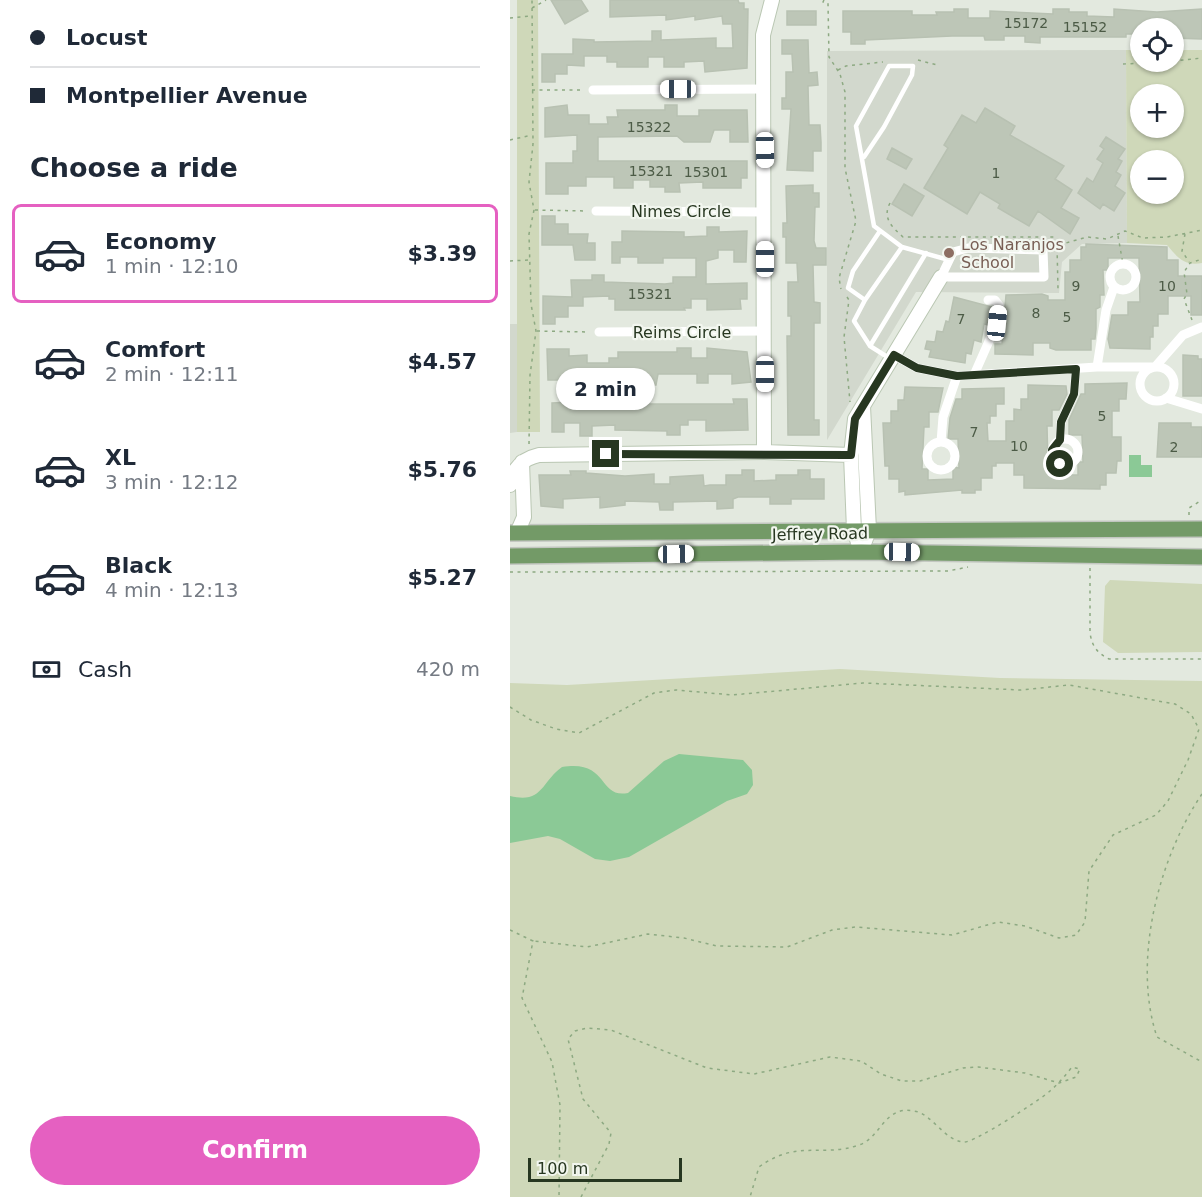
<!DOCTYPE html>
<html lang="en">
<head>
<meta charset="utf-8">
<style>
  :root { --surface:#fff; --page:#f2f2f3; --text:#1f2937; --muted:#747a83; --line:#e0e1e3; --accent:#e560c1 }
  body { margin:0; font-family:"DejaVu Sans",sans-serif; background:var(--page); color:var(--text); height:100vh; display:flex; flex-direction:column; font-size:22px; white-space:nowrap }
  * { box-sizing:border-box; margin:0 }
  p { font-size:20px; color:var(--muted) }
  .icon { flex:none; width:33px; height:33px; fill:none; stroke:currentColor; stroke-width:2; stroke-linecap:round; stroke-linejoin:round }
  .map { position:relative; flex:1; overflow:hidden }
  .side { display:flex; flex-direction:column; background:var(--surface); width:510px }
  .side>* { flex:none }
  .top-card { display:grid; align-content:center; height:132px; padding:0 30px; background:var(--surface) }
  .tools { position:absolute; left:620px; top:18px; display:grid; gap:12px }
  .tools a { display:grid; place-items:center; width:54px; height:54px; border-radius:50%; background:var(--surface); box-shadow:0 2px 4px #0004; font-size:30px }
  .scale { position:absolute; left:18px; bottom:15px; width:154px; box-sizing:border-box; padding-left:6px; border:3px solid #273721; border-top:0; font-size:16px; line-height:21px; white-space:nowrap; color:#273721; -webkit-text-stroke:4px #f2f6ef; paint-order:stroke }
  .end { position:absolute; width:27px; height:27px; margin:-14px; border:8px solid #273721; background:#fff; box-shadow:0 0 0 3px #fff }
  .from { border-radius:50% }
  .bubble { position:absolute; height:42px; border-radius:21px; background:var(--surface); box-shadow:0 2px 4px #0004; font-size:20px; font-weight:800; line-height:42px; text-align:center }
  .car { position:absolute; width:18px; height:36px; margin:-18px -9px; border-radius:8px; box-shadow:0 0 4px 2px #0007; background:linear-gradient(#fff 24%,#345 0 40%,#fff 0 76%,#345 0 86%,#fff 0) }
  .top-card b { display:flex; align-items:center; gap:21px; height:57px; font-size:22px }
  .top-card b+b { border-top:2px solid var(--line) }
  .top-card i { width:15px; height:15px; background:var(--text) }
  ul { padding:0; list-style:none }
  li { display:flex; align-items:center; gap:18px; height:99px; margin:0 12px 9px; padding:0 18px; border:3px solid transparent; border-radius:9px }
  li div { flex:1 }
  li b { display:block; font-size:22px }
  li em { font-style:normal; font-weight:800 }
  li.selected { border-color:var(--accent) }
  li>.icon { width:54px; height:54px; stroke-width:1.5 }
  h2 { padding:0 30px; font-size:27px; line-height:72px }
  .pay { display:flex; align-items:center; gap:15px; height:66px; padding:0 30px; font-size:22px }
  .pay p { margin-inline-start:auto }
  .action { display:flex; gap:12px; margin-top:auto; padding:12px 30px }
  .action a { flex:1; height:69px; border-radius:36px; background:var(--accent); color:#fff; font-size:24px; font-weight:800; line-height:69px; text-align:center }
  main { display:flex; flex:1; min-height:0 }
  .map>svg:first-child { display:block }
  .built { fill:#d2d8cd }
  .green { fill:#cfd8b9; fill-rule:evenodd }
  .water { fill:#8bc996 }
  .building { fill:#bdc6b7; stroke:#b8c1b2; stroke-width:1.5 }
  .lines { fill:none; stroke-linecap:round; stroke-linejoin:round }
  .secondary-casing { stroke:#bac7b3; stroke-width:16 }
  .primary-casing { stroke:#c3c7c1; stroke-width:18 }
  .path { stroke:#8da982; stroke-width:1.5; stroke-dasharray:3 4.5; stroke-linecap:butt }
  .lane { stroke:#fff; stroke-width:4.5 }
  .street { stroke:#fff; stroke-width:9 }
  .secondary { stroke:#fff; stroke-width:14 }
  .primary { stroke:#739a67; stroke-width:15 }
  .route { stroke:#273721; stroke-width:8 }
  .education-dot { fill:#8d6e63; stroke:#f2f6ef; stroke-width:2 }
  .labels { text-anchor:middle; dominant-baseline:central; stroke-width:4.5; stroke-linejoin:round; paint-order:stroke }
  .number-label { font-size:14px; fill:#4c5b46 }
  .street-label { font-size:16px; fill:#273721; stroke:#f2f6ef }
  .education-label { font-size:16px; fill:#785e54; stroke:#f2f6ef; text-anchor:start }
</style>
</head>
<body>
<main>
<section class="side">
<div class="top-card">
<b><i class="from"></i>Locust</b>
<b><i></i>Montpellier Avenue</b>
</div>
<h2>Choose a ride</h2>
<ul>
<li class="selected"><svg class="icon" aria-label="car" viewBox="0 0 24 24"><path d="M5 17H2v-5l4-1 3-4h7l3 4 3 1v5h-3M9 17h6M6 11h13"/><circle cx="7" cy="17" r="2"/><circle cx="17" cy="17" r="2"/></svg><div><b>Economy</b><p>1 min · 12:10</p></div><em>$3.39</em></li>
<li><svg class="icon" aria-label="car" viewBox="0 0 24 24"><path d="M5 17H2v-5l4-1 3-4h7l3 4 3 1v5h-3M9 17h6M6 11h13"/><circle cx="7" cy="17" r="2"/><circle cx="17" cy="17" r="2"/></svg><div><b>Comfort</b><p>2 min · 12:11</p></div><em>$4.57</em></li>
<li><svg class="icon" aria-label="car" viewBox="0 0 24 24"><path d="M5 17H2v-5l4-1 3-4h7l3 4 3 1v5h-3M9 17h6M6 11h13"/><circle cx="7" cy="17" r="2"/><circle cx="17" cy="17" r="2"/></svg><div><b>XL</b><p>3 min · 12:12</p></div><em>$5.76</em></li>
<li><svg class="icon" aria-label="car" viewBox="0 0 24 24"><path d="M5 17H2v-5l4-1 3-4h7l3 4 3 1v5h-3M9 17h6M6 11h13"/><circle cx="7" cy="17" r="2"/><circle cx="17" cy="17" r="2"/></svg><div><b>Black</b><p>4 min · 12:13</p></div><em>$5.27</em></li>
</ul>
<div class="pay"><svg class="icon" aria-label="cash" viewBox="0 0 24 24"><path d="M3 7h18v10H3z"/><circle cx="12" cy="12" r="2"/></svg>Cash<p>420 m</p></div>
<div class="action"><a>Confirm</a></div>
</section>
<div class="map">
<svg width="692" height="1197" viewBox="0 0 692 1197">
  <rect width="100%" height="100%" fill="#e3e9df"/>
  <path class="built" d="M616 50 617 243 572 244 552 262 549 293 406 292 317 440V51Z
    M0 324H7V432L0 433Z"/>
  <path class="green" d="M7 0H28L30 432H7Z
    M616 50H630V62H663V50H692V263C674 266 668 258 657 245L617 243ZM630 94H663V128H630ZM630 160H663V194H630Z
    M600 580 692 584V652L608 653 593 642 595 586Z
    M330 669 490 678 692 681V1197H0V683L57 685Z"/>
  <path class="water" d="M619 455H631V465H642V477H619Z
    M169 754 233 760 242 770 243 785 237 794 217 801 119 857 100 861 85 859 50 839 38 836 0 843V796C33 804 31 782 52 767 99 759 88 799 118 793L154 761Z"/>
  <path class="building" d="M41 0H71L78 11 55 24Z
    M100 0H228L229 3H234V9H238L237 68 195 72 194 61 174 62V67H154V57H138V67H107V62H97V56H74V66L57 65V74H45V82H32V54H63V39L84 40V42L142 41V31H151V40L206 38V48H223L222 24H213L212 16 185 20V16L156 20V15L100 17Z
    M444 9H458V18H480V11L543 14V9H559V12H577V16L604 17V9L647 12 692 9V39L663 38V28H630V34H616V37H530V43L515 42V36H494V40H475L474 36H442L355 40V44H341V32H333V11H402V15H427L426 12H444Z
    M277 11H306V25H277Z
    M272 40H298L299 73 307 72 308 85 298 86 299 125H310L311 142V151H303V171L277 170 281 109H272V98H276V72H283L282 54H272Z
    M57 105 58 115H79V124H98L97 117H108L107 110H155V105H167V116H189V110H237L238 142H220V130H204L200 142H174L167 136 88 137V161H237V178H231V188H193V182L169 183 170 192H155V187H140V180H123V188H104V177H76V186H58V194H36V163H63V151H67V135L35 137V108Z
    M475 108 505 126 500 135 554 166 545 179 562 190 551 208 569 218 560 234 528 211 519 226 488 208 490 204 470 192 457 214 414 188 438 148 434 145 452 115 466 123Z
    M596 137 615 149 608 159 612 161 606 172 611 175 605 186 615 193 604 211 593 204 590 209 568 193 577 178 583 182 593 163 587 159 594 149 590 146Z
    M382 148 402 159 396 169 377 159Z
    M394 184 414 196 402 216 382 204Z
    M303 185V193H309V207H305L304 241 306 248H316V265H303L304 302 310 303V323H304V420H309V435H278L277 336H281V316H278V282H288L287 263H276V237H273V223H277L276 186Z
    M32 216H45V224H58V234H78L77 243H85V260H65L63 245H32Z
    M197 227H209V232L237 231 236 262H224V250H208V258L196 261V284L237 283V299H230L231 309 197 310V299H181V308H174L175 310H105V299H99V296L73 297V306H58V317H45V324H33V296L62 297 61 280H82V275H94V282L155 284 163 283V277H186V258H153V263H128V257H110V263H102V242H112V231L174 232V237L197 236Z
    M576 244 657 247V260H668V276H692V315H681V296H658V314H648V326H643V337H640V349L600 348 598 339 602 315H618V302H630L629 258H598V270H593L594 295H590V307L586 309V329L585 339H581V350H546L540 348V343H523V355L485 354V344H492L496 295 532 294 538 296V300H555V272H560V260H571V247H576Z
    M444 297 482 307 480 321 479 325 474 324 471 342 464 340 461 354 456 353 455 363 419 357 421 350 415 349 417 341 425 342 427 331 433 332 436 321 439 322Z
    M167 348H181V358H197V348L237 352 241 382 222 384V374H198V383H187V374H148L146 385H128V378H89V384H64V380H38L37 349H59V356L77 355V363H99V358H108V352H167Z
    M673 355 688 356V359H692V396H673Z
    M617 383 616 399H609V411H602V437H611V461H607L606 473H596V485H590V489L514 488V475H504V463H486V466H482V478H471V490H465V493H452V490L395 495V491L389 492V479H379V466H375L373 423H381V411H388V400H394L395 387 433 388 428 412H419V427H414L412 469H418V480L443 479V467L449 468 448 439H438L440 418 446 399H452V389L494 388V404H486V416H480V423H477L478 441H496V421H504V409L511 410V399H518V385L556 386 557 394 549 410H542V426H537L538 465H542V475H568V462H573L572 435H559V420L571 394H575V384Z
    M223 399H237L238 430 196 431V420H178V425H170V435H157V431L105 430V425L82 426V436H70V423H54V432H42V403L63 402 67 403V409L99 408V404H224Z
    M649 423H681V427H692V457H647Z
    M232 470H244V481L266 480V475H288V470H300V479H314V499H281V504H260V497H228L223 499V508L207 509V501L163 502V510H150L149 502 115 501V505L90 508V497L53 499V508L31 506 29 475H61L60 471H76V473L115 476 144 474V484H160V477L193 475 194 486 200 485H216V475H232Z"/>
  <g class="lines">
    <g class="secondary-casing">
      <path id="secondary" d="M353 406 359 530 355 541
        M254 452 253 35 262 0
        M0 485C3 468 12 459 29 455L254 452 341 455
        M7 533 14 517 12 462
        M351 552 344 530 341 455 345 419 431 277"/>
    </g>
    <g class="primary-casing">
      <path id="primary" d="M0 533 692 529
        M0 556 351 552 692 557"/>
    </g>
    <path class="path" d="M314 0 313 2 318 3 319 57 330 74 335 92V168L346 221 329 278 331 289
      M22 8 36 0
      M0 18 20 16
      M408 60 427 65
      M663 61 692 58
      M613 64 661 62
      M328 70 336 66 373 62
      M22 90H74
      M0 140 22 135
      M380 203C372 218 382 227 393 237H544L547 246 548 289
      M25 210 77 211
      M675 234 672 251 679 262
      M608 236 613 264
      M542 247 577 237 597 239 615 231 633 238 657 237 692 230
      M0 261 19 260
      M337 297 339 300 334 337 340 402
      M682 320 674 299 677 294 674 272 680 263 692 259
      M27 331 79 332
      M19 444 20 375 26 331 21 304 19 234 24 210 19 182 23 144 22 0
      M679 515V508L692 500
      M580 568V633C582 646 587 653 599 659H692
      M0 572 438 571 458 567
      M0 707 21 720 46 729 69 733 144 693 166 690 222 695 353 683 511 690 559 685 665 704 681 714 689 729 678 760 658 801 646 815 603 835 579 871 575 922 566 935 549 938 515 926 488 922 442 935 345 927 322 930 277 947 207 946 174 938 138 934 77 947 23 941
      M692 794C648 859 622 962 647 1037L692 1062
      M0 930 23 941 12 998 42 1062 50 1105 49 1197
      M71 1197 99 1144 101 1133 73 1099 58 1039 65 1031 77 1028 101 1030 197 1068 244 1074 320 1057 351 1061 371 1074 392 1081H410L453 1068 468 1067 515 1073 549 1083 566 1077 570 1069 562 1067C555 1076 548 1084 540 1091 530 1100 464 1143 454 1142 434 1141 423 1114 404 1111 374 1105 371 1138 349 1145 312 1158 287 1139 249 1167L240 1197"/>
    <path class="lane" d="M354 157 374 127 402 75 403 66H379L346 126 364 226 392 247
      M355 300 338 288 343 271 370 231
      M360 346 416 253
      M379 358 360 346 344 321 355 300 392 247 439 260"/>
    <path class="street" d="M83 90 254 89
      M86 211 255 212
      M458 248 533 250 534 277H431L443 252Z
      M600 277a13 13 0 1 1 26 0a13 13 0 1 1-26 0Z
      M89 332 255 331
      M384 355 407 368 447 376 587 367H645L673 335 692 327
      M587 367 596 310 604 287
      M630 384a17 17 0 1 1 34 0a17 17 0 1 1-34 0Z
      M464 375 487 323 489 305 485 300H478
      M656 398 692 409
      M542 452a13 13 0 1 1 26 0a13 13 0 1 1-26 0Z
      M550 440 551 422 564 394 566 369
      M417 456a14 14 0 1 1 28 0a14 14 0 1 1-28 0Z
      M431 442 433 417 447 376"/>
    <use href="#secondary" class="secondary"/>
    <use href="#primary" class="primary"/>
  </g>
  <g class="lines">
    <path class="route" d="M96 454 341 455 345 419 384 355 407 368 447 376 566 369 564 394 551 422 550 440 542 450 544 459 550 464"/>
  </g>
  <circle class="education-dot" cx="439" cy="253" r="6"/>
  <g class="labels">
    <g class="number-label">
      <text x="516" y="23">15172</text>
      <text x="575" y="27">15152</text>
      <text x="139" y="127">15322</text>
      <text x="141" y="171">15321</text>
      <text x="196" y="172">15301</text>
      <text x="486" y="173">1</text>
      <text x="566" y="286">9</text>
      <text x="657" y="286">10</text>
      <text x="140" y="294">15321</text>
      <text x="526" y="313">8</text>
      <text x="557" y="317">5</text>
      <text x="451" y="319">7</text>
      <text x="592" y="416">5</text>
      <text x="464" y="432">7</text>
      <text x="509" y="446">10</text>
      <text x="664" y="447">2</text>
    </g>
    <g class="street-label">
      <text x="171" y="211">Nimes Circle</text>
      <text x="172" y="332">Reims Circle</text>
      <text transform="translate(310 534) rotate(-1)">Jeffrey Road</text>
    </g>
    <g class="education-label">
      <text x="451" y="244">Los Naranjos<tspan x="451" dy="18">School</tspan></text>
    </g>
  </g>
</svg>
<div class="tools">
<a><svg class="icon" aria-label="locate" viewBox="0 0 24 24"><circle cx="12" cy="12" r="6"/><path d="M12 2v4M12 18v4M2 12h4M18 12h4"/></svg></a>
<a>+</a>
<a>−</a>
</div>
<div class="scale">100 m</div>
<i class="end from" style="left:550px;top:464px"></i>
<i class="end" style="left:96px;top:454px"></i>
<div class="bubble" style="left:46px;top:368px;width:99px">2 min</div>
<i class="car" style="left:168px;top:89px;rotate:270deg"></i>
<i class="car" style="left:255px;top:150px;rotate:179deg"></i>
<i class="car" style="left:255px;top:259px;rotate:0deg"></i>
<i class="car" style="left:487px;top:323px;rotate:6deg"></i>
<i class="car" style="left:255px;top:374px;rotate:180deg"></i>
<i class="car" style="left:392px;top:552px;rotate:91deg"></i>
<i class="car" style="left:166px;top:554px;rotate:89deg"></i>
</div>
</main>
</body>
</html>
